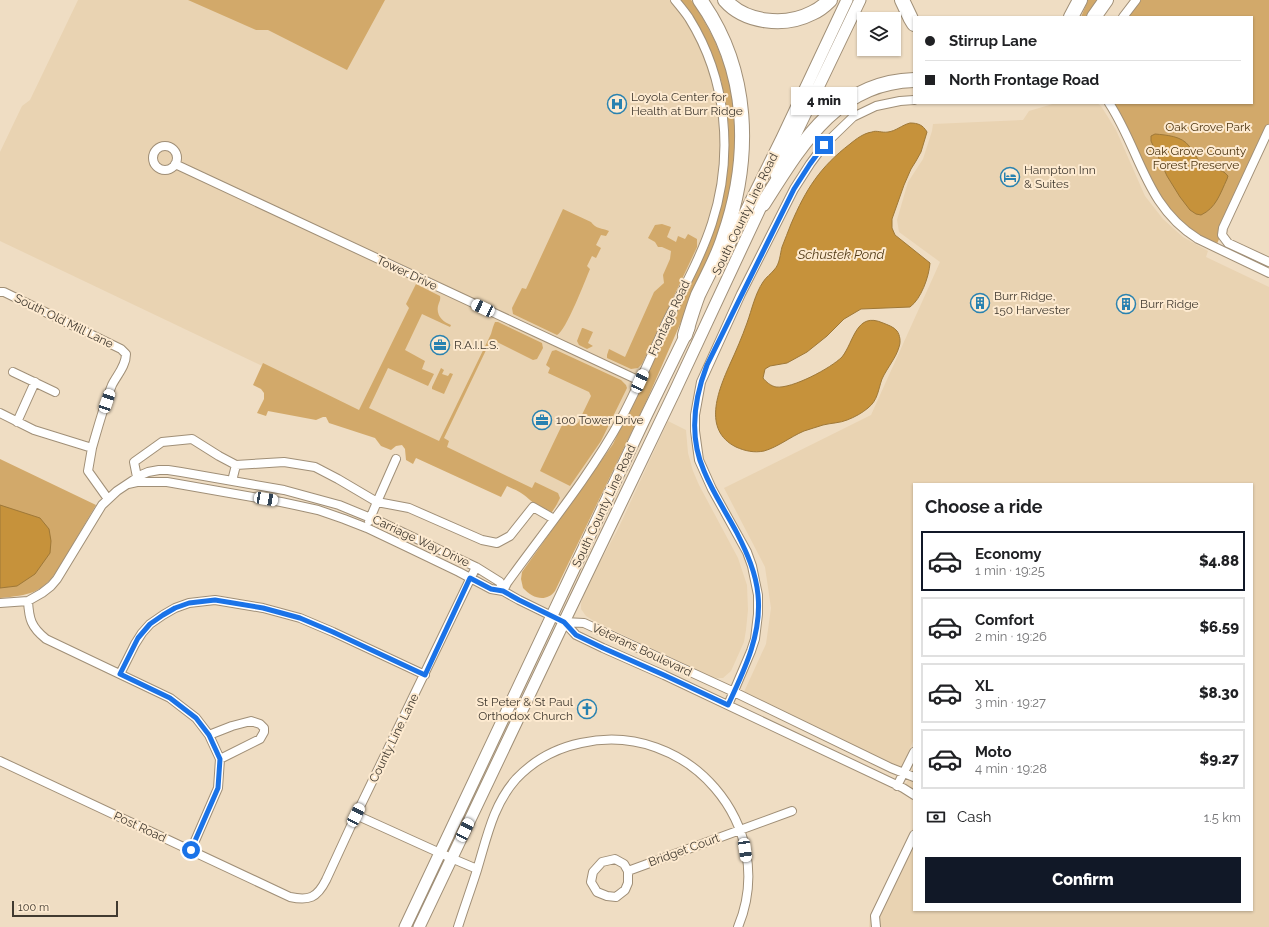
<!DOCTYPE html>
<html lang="en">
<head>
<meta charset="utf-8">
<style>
  :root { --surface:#fff; --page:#f2f2f2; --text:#202124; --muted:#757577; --line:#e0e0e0; --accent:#111827 }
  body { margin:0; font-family:Raleway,sans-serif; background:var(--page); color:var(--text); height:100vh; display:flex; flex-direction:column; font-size:15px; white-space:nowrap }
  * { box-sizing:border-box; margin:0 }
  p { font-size:13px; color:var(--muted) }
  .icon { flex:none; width:22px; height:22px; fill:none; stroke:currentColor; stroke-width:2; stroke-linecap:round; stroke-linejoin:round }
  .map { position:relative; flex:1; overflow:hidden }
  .drawer { position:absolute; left:913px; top:483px; width:340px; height:428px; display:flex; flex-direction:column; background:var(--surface); border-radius:0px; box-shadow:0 1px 3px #0004 }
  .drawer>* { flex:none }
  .top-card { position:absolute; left:913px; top:16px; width:340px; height:88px; border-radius:0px; box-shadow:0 1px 3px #0004; display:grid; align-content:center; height:88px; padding:0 12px; background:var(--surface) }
  .fabs { position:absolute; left:857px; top:12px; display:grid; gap:8px }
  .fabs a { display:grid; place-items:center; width:44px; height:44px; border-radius:0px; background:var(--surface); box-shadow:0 1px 3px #0004; font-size:20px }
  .scale { position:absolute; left:12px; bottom:10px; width:106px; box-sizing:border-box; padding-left:4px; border:2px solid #413a30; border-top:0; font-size:11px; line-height:14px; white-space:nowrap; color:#413a30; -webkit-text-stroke:3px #fdead0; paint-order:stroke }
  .end { position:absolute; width:18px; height:18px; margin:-9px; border:5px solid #1a73e8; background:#fff; box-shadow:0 0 0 2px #fff }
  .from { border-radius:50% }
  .bubble { position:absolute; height:28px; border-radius:0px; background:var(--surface); box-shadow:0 1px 3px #0004; font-size:13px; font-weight:800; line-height:28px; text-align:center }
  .car { position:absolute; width:12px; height:24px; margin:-12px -6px; border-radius:5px; box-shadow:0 0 3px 1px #0007; background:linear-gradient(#fff 24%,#345 0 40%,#fff 0 76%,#345 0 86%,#fff 0) }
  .top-card b { display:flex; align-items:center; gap:14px; height:38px; font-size:15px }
  .top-card b+b { border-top:1px solid var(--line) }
  .top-card i { width:10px; height:10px; background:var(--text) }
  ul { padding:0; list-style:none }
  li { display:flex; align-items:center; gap:12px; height:60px; margin:0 8px 6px; padding:0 4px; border:2px solid var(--line); border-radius:0px }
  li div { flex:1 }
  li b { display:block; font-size:15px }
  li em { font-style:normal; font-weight:800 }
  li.current { border-color:var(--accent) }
  li>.icon { width:36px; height:36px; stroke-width:1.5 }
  h2 { padding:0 12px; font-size:18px; line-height:48px }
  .pay { display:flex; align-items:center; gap:10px; height:44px; padding:0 12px; font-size:15px }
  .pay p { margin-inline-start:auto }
  .primary-button { display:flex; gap:8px; margin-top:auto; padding:8px 12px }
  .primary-button a { flex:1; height:46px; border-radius:0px; background:var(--accent); color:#fff; font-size:16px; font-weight:800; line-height:46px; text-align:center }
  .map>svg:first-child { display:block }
  .built { fill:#e9d3b2 }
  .green { fill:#d2a96a }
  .water { fill:#c6923b; stroke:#9e7838 }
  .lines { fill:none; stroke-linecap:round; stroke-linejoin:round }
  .minor-casing { stroke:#a08f77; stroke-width:10 }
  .secondary-casing { stroke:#a08f77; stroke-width:13 }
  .motorway-casing { stroke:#a08f77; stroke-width:16 }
  .minor { stroke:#fff; stroke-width:8 }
  .secondary { stroke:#fff; stroke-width:11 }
  .motorway { stroke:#fff; stroke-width:14 }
  .route { stroke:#1a73e8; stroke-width:5 }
  .labels { text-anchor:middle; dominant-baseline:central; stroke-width:4; stroke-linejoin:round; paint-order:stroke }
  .poi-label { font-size:12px; fill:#413a30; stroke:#fdead0; text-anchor:start }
  .park-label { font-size:12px; fill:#4b3410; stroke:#fdead0 }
  .street-label { font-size:12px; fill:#413a30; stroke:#fdead0 }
  .water-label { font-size:13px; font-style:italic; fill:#513a16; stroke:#fdead0 }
</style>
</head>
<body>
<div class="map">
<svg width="1269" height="927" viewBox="0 0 1269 927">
  <rect width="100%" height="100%" fill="#efddc3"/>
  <path class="built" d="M78 0H670L672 2 688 23 699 42 709 66 716 90 720 117 721 140 720 165 713 208 706 230 689 267 644 364 609 433 582 474 559 506 531 494 0 241V152L22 106 30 100Z
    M1056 103H1097L1101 106 1116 130 1145 196 1163 219 1183 237 1208 251 1206 257 1269 287V927H869L870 915 914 826V910H1252V484H914V739L901 769 744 692 766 644 771 608 765 567 724 488 871 415 940 262 899 232 897 220 908 182 923 159 932 131 933 124 1023 120 1029 111Z
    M668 421 686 430 688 453 693 471 699 485 738 558 747 585 748 610 746 630 744 642 731 671 723 678H717L712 677 594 621 586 616 581 609V604L585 589 618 529Z
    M914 766V801L902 792Z"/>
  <path class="green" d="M188 0H385L347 70 268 30H256Z
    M679 0H691L695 4 714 39 729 76 735 117V147L733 190 719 235 646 402 555 591C546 603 532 598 523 588L521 579 522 572 613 444 675 316 708 247 719 215 727 175 729 139 728 120 721 80 699 27Z
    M1088 0H1097L1085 17H1081Z
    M1136 0H1269V129L1215 248 1171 218 1109 103H1252V17H1123Z
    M563 209 591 222C596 229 602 228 609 231L606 236 601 235 596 245 601 248 596 258 592 256 587 266 590 269C585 281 566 331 557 335L513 314 512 308 522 288 526 289Z
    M662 224 671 227 667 237 676 242 678 236 685 239 688 234 697 239V247L642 364 638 368 631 369 607 358V355L609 349 625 357 654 292 664 283 663 275 670 259 671 251 662 247H658L655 242 648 238 655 225Z
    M416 284 440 296C441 300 439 302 438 306 436 316 443 322 451 325L450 327 422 314 405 350 425 361 422 369 434 374 428 386 388 368 369 408 439 441 491 334 493 327 495 322H498L542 343 543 348 537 359 533 360 497 342 494 348 488 346 444 438 449 441 447 447 532 488 535 482 558 493 560 498 556 506 552 512C541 512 532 501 524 495 519 491 513 489 507 486L501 497 416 458 413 464 406 460 405 449 402 445 396 446 391 450 381 446 375 438 329 423 326 417H323L316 420 268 411 266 416 257 413 264 399V393L261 389 253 385 263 363 359 410 409 308 406 304Z
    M582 328H583L593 332 588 343 593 346 587 349 579 345 577 341Z
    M556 350 621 380 626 385 627 388 601 441 570 486 540 471 562 425 561 421 563 419 574 425 578 423 591 396 589 392 548 373 550 368 546 365 552 351Z
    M441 368 444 370 442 374 448 376 450 373 453 374 444 394 432 389V387Z
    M0 459 96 505 59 568C42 594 29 595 0 598Z"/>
  <path class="water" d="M910 123C918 123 923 125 927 132L921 152 916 161 911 169 904 185 892 219V228L895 235 930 263C929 277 921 299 910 307L861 309 844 319 827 336 807 352 787 363 770 366 765 369 763 378C766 382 771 386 776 387 792 389 831 368 842 357 854 342 856 311 883 323 888 325 894 327 897 331 900 335 901 342 899 347 896 358 887 368 882 379 878 390 878 400 868 408 862 413 855 417 847 420 840 423 831 423 823 425 817 427 810 429 804 431 790 437 778 447 764 451 754 453 745 451 736 447 702 430 718 391 730 364 736 351 742 337 747 323 752 309 755 294 763 282 766 277 771 274 774 270 780 264 780 254 782 247 785 239 788 232 791 224 806 189 820 167 850 144 856 139 864 133 872 132 876 130 882 133 888 132 896 131 902 125 910 123Z
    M1155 134C1166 135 1182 136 1189 146 1192 149 1193 153 1196 156 1198 160 1201 166 1206 168 1215 173 1220 166 1228 176L1227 179C1220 194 1216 208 1201 215L1196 214 1190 210 1180 197 1167 176 1151 141V136Z
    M0 505 40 518 49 529 51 541 50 553 35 574 17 586 0 588Z"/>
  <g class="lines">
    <g class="minor-casing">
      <path id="minor" d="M1123 17 1136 0
        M1109 103C1141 152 1145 206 1198 239L1269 273
        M1269 129 1223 228 1222 235 1228 243 1269 262
        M153 158a12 12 0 1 1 24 0a12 12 0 1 1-24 0Z
        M175 164 640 381
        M0 292H4L121 349 126 354C126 366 117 375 112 385 104 405 98 427 92 448
        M13 372 55 392
        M0 413 34 430 92 448 88 471 108 499
        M17 422 35 382
        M137 477 134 462 162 442 192 439 219 456 236 465
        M232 481 236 465 284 462 315 467 338 479 377 502 396 459
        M128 484 137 482H167L281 502 318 510 344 519 367 528 409 548 459 572 491 589 503 591 519 600 564 622 576 635 603 648 664 675 903 788 914 795
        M369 521 377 502 409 508 482 540 497 543 510 536 533 507 554 519
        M503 591 507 583C546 529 589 477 621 419 638 387 652 354 667 321 683 289 701 257 712 223 734 155 727 79 689 18 685 12 680 6 675 0
        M28 601C29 619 31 627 46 639L170 698 196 718 209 735 220 759 218 788 191 850
        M0 603 28 601 42 593 51 586 57 579 102 505 117 491 141 475 148 472 159 470H168L181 472 284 490 339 505 383 523 476 567 500 582 503 591
        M564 622 584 623 734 692 891 768 914 777
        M120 674 135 644 142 633 150 624 163 615 175 608 189 603 215 600 263 608 300 618 333 632 425 675
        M728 705 751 651 755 639 758 614V595L752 566 747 552 712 489 699 460 695 431V415L701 382 741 294 794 189 810 164 824 145 853 117 876 106 900 101 914 100
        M209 735 232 726 251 721 260 724 264 728V732L260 739 220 759
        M0 761 290 897C309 901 317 898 326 880L356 815 476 567
        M897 786 914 752
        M356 815 451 858 477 869
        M615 859 624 864 628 871V883L625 890 616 897 607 896 597 892 591 882 593 872 602 862Z
        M628 871 792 811
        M458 927C464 908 471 889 477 870 487 837 493 805 516 779 534 760 557 748 581 743 687 719 780 826 738 927
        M876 927 875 916 914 835"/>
    </g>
    <g class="secondary-casing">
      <path id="secondary" d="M776 175 860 0
        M722 259 782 138 847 0
        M405 927 647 414 689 328
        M419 927 564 622 674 393 765 198"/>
    </g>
    <g class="motorway-casing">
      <path id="motorway" d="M725 0C745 23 785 27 812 13 819 10 825 5 830 0
        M902 0 911 19 914 24
        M1071 17 1080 0
        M1094 17 1106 0
        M763 204C800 146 836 82 914 80
        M685 335C689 322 693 308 698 295 707 276 718 257 724 237 752 157 750 70 700 0"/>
    </g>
    <use href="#minor" class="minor"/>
    <use href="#secondary" class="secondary"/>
    <use href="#motorway" class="motorway"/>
  </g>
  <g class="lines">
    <path class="route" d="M191 850 218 788 220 759 209 735 196 718 170 698 120 674 138 638 150 624 163 615 175 608 189 603 215 600 263 608 300 618 333 632 425 675 470 578 491 589 503 591 519 600 564 622 576 635 603 648 664 675 728 705C744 671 762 634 758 595 756 573 747 553 737 533 726 512 713 493 704 471 689 437 694 399 707 365L794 189 810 164 824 145"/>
  </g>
  <defs>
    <g id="hospital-ring" transform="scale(1)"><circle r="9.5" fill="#fdead0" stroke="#2982b0" stroke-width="1.5"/><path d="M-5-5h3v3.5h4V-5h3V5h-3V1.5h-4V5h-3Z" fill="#2982b0"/></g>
    <g id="hotel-ring" transform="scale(1)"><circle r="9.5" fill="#fdead0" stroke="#2982b0" stroke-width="1.5"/><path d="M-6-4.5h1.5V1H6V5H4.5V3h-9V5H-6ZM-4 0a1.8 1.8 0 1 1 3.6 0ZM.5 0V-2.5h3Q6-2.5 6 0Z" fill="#2982b0"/></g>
    <g id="building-ring" transform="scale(1)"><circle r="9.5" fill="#fdead0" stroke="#2982b0" stroke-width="1.5"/><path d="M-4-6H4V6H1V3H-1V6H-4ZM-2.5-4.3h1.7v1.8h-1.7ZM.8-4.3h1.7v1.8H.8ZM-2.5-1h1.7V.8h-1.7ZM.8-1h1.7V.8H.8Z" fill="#2982b0"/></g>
    <g id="office-ring" transform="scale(1)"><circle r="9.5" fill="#fdead0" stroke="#2982b0" stroke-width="1.5"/><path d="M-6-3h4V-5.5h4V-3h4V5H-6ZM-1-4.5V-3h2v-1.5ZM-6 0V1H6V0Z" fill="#2982b0"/></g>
    <g id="church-ring" transform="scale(1)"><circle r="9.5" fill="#fdead0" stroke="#2982b0" stroke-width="1.5"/><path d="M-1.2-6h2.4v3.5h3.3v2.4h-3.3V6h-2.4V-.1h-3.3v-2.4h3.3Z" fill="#2982b0"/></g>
  </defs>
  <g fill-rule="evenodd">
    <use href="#hospital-ring" x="617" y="104"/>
    <use href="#hotel-ring" x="1010" y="177"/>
    <use href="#building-ring" x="980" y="303"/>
    <use href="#building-ring" x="1126" y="304"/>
    <use href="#office-ring" x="440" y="345"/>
    <use href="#office-ring" x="542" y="420"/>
    <use href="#church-ring" x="587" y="709"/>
  </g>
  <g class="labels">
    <g class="poi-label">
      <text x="631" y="97">Loyola Center for<tspan x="631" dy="14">Health at Burr Ridge</tspan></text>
      <text x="1024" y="170">Hampton Inn<tspan x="1024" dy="14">&amp; Suites</tspan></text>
      <text x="994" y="296">Burr Ridge,<tspan x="994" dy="14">150 Harvester</tspan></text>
      <text x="1140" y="304">Burr Ridge</text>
      <text x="454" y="345">R.A.I.L.S.</text>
      <text x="556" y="420">100 Tower Drive</text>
      <text x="573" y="702" text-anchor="end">St Peter &amp; St Paul<tspan x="573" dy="14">Orthodox Church</tspan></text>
    </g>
    <g class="park-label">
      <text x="1208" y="127">Oak Grove Park</text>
      <text x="1196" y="151">Oak Grove County<tspan x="1196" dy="14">Forest Preserve</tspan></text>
    </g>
    <g class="street-label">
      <text transform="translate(745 214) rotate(-64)">South County Line Road</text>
      <text transform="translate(407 273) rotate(25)">Tower Drive</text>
      <text transform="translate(669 318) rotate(-65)">Frontage Road</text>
      <text transform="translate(64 321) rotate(26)">South Old Mill Lane</text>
      <text transform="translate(604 506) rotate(-65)">South County Line Road</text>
      <text transform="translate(421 541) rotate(25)">Carriage Way Drive</text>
      <text transform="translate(642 650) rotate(25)">Veterans Boulevard</text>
      <text transform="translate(394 738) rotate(-64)">County Line Lane</text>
      <text transform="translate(140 827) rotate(25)">Post Road</text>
      <text transform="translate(684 850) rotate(-20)">Bridget Court</text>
    </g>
    <g class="water-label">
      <text x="841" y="254">Schustek Pond</text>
    </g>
  </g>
</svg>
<div class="fabs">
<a><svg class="icon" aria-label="layers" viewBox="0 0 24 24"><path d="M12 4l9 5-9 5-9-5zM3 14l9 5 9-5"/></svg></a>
</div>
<div class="scale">100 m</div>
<i class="end from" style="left:191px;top:850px"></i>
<i class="end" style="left:824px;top:145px"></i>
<div class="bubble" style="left:791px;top:87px;width:66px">4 min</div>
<i class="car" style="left:483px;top:308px;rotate:295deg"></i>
<i class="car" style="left:640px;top:381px;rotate:25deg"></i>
<i class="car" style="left:107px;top:401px;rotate:19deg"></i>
<i class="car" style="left:266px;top:499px;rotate:100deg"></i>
<i class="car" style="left:356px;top:815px;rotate:26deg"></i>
<i class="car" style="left:465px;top:830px;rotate:26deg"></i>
<i class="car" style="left:745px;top:850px;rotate:172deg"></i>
<div class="top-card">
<b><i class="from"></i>Stirrup Lane</b>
<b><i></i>North Frontage Road</b>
</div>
<section class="drawer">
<h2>Choose a ride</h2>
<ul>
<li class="current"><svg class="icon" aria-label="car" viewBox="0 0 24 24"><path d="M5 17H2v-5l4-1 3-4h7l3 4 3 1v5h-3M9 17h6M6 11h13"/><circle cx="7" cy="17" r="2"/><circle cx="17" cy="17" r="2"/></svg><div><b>Economy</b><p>1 min · 19:25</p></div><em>$4.88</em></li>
<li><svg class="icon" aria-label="car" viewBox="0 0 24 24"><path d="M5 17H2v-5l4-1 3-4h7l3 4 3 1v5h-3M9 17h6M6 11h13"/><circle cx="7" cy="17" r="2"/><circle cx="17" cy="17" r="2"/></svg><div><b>Comfort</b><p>2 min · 19:26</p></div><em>$6.59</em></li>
<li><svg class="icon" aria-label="car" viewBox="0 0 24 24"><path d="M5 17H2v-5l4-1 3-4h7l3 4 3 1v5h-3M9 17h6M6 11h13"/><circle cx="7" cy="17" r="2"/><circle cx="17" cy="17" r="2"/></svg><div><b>XL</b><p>3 min · 19:27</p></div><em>$8.30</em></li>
<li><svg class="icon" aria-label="car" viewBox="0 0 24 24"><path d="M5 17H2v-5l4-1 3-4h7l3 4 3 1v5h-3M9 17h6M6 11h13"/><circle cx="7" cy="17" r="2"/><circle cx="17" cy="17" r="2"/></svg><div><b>Moto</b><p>4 min · 19:28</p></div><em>$9.27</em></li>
</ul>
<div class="pay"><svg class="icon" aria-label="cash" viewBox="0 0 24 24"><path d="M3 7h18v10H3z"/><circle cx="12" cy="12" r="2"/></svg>Cash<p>1.5 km</p></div>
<div class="primary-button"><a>Confirm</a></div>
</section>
</div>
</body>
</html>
